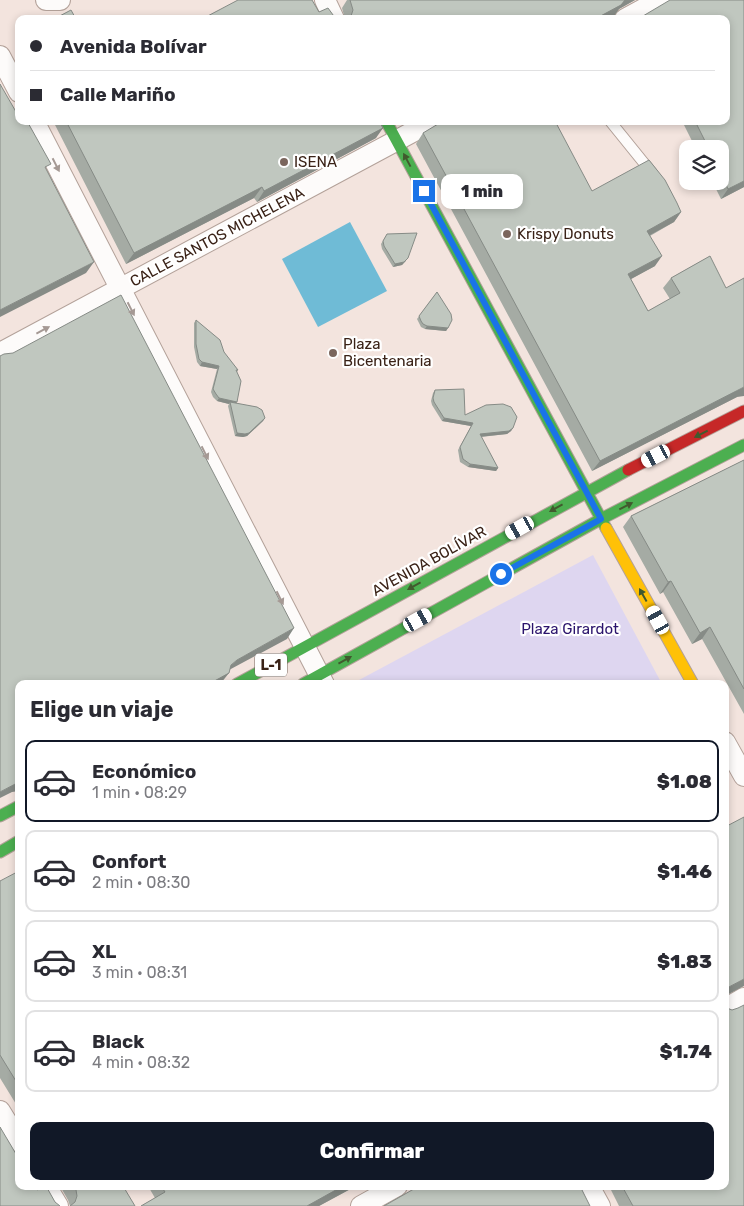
<!DOCTYPE html>
<html lang="es">
<head>
<meta charset="utf-8">
<style>
  :root { --surface:#fff; --page:#f2f2f3; --text:#2b2b33; --muted:#7c7c81; --line:#e1e1e2; --accent:#111827 }
  body { margin:0; font-family:Rubik,sans-serif; background:var(--page); color:var(--text); height:100vh; display:flex; flex-direction:column; font-size:19px; white-space:nowrap }
  * { box-sizing:border-box; margin:0 }
  p { font-size:16px; color:var(--muted) }
  .icon { flex:none; width:28px; height:28px; fill:none; stroke:currentColor; stroke-width:2; stroke-linecap:round; stroke-linejoin:round }
  .map { position:relative; flex:1; overflow:hidden }
  .side { position:absolute; left:15px; top:680px; width:714px; height:510px; display:flex; flex-direction:column; background:var(--surface); border-radius:10px; box-shadow:0 2px 8px #0003 }
  .side>* { flex:none }
  .guide { position:absolute; left:15px; top:15px; width:715px; height:110px; border-radius:10px; box-shadow:0 2px 8px #0003; display:grid; align-content:center; height:110px; padding:0 15px; background:var(--surface) }
  .buttons { position:absolute; left:679px; top:140px; display:grid; gap:10px }
  .buttons a { display:grid; place-items:center; width:50px; height:50px; border-radius:10px; background:var(--surface); box-shadow:0 2px 8px #0003; font-size:25px }
  .end { position:absolute; width:22px; height:22px; margin:-11px; border:6px solid #1a73e8; background:#fff; box-shadow:0 0 0 2px #fff }
  .from { border-radius:50% }
  .bubble { position:absolute; height:35px; border-radius:10px; background:var(--surface); box-shadow:0 2px 8px #0003; font-size:16px; font-weight:800; line-height:35px; text-align:center }
  .car { position:absolute; width:15px; height:30px; margin:-15px -8px; border-radius:6px; box-shadow:0 0 4px 1px #0007; background:linear-gradient(#fff 24%,#345 0 40%,#fff 0 76%,#345 0 86%,#fff 0) }
  .guide b { display:flex; align-items:center; gap:18px; height:48px; font-size:19px }
  .guide b+b { border-top:1px solid var(--line) }
  .guide i { width:12px; height:12px; background:var(--text) }
  ul { padding:0; list-style:none }
  li { display:flex; align-items:center; gap:15px; height:82px; margin:0 10px 8px; padding:0 5px; border:2px solid var(--line); border-radius:10px }
  li div { flex:1 }
  li b { display:block; font-size:19px }
  li em { font-style:normal; font-weight:800 }
  li.on { border-color:var(--accent) }
  li>.icon { width:45px; height:45px; stroke-width:1.5 }
  h2 { padding:0 15px; font-size:22px; line-height:60px }
  .primary-button { display:flex; gap:10px; margin-top:auto; padding:10px 15px }
  .primary-button a { flex:1; height:58px; border-radius:10px; background:var(--accent); color:#fff; font-size:20px; font-weight:800; line-height:58px; text-align:center }
  .map>svg:first-child { display:block }
  .green { fill:#ded6f0 }
  .water { fill:#6fbbd6 }
  .lines { fill:none; stroke-linecap:round; stroke-linejoin:round }
  .lane-casing { stroke:#b3a199; stroke-width:12 }
  .street-casing { stroke:#b3a199; stroke-width:22 }
  .fast-casing { stroke:#b3a199; stroke-width:13 }
  .slow-casing { stroke:#b3a199; stroke-width:13 }
  .jam-casing { stroke:#b3a199; stroke-width:13 }
  .lane { stroke:#fdfbfa; stroke-width:10 }
  .street { stroke:#fdfbfa; stroke-width:20 }
  .fast { stroke:#4caf50; stroke-width:11 }
  .slow { stroke:#ffc107; stroke-width:11 }
  .jam { stroke:#c62828; stroke-width:11 }
  .wall { fill:#a5aba4 }
  .shaded-wall { fill:#868b86 }
  .building { fill:#c0c7bf; stroke:#868b86 }
  .oneway { fill:#415a2e }
  .oneway2 { fill:#a59994 }
  .route { stroke:#1a73e8; stroke-width:6 }
  .poi-dot { fill:#7b665d; stroke:#fff; stroke-width:2 }
  .labels { text-anchor:middle; dominant-baseline:central; stroke-width:4.5; stroke-linejoin:round; paint-order:stroke }
  .shield { fill:#fff; stroke:#75645d; stroke-width:1 }
  .shield-label { font-size:14px; font-weight:bold; fill:#3a2217 }
  .poi-label { font-size:15px; fill:#3a2217; stroke:#fff; text-anchor:start }
  .street-label { font-size:15px; fill:#3a2217; stroke:#fff }
  .park-label { font-size:15px; fill:#2b146c; stroke:#fff }
</style>
</head>
<body>
<div class="map">
<svg width="744" height="1206" viewBox="0 0 744 1206">
  <rect width="100%" height="100%" fill="#f3e4de"/>
  <path class="green" d="M593 555 662 684H361L359 680Z"/>
  <path class="water" d="M350 222 387 291 318 327 282 259Z"/>
  <g class="lines">
    <g class="lane-casing">
      <path id="lane" d="M610 121 652 173"/>
    </g>
    <g class="street-casing">
      <path id="street" d="M46 0H60
        M325 0 334 19
        M625 19 660 0
        M0 56 19 92
        M34 121 324 684
        M0 353 433 121
        M725 742 744 776
        M725 1009 744 998
        M0 1111 19 1142
        M46 1186 58 1206
        M589 1186 600 1206
        M361 1206 397 1186"/>
    </g>
    <g class="fast-casing">
      <path id="fast" d="M386 121 606 528
        M237 684 628 470
        M303 684 601 519 744 445
        M0 816 19 806
        M0 852 19 841"/>
    </g>
    <g class="slow-casing">
      <path id="slow" d="M606 528 693 684"/>
    </g>
    <g class="jam-casing">
      <path id="jam" d="M628 470 744 411"/>
    </g>
    <use href="#lane" class="lane"/>
    <use href="#street" class="street"/>
    <use href="#fast" class="fast"/>
    <use href="#slow" class="slow"/>
    <use href="#jam" class="jam"/>
  </g>
  <path class="wall" d="M347 0H635L619 9 614 16 608 19H345L342 8Z
    M744 0V187L721 199 712 181H720V149H696L682 121H726V19H641L643 16Z
    M53 121H379L376 138 257 202 254 198 126 264Z
    M423 133 592 191 681 212 674 222 650 236 655 266 631 279 648 311 670 299 663 288 671 278 710 256 737 397 592 471 416 144Z
    M387 234 406 261 402 265 393 267 382 249 381 244Z
    M437 292 448 328 446 331 425 329 421 327 417 319Z
    M196 320 238 370 237 372 236 403 265 418 263 421 247 436 243 437 235 436 228 406 229 404 217 401 213 397 211 392 217 369 200 366 197 362 194 347V323Z
    M435 390 465 415 513 428 511 431 507 434 481 437 498 468 496 471 468 467 460 462 458 450 471 426 442 421 432 405 431 401 433 393Z
    M744 460V714L702 639 692 644 663 592 660 594 623 527 631 516Z
    M0 881 19 980V1109L0 1078Z
    M60 1186H123L70 1206 68 1200Z
    M148 1186H356L319 1206H141L155 1198Z
    M609 1186H725L744 1206H619Z"/>
  <path class="shaded-wall" d="M625 0H635L619 9 614 16 608 19H595Z
    M383 128 376 138 257 202 264 191Z
    M744 181V187L721 199 728 189Z
    M262 187 254 198 126 264 134 253Z
    M681 212 674 222 639 241 647 231Z
    M662 256 655 266 620 285 628 274Z
    M408 258 402 265 393 267 395 264Z
    M94 262 86 273 0 317V310Z
    M427 326 448 328 446 331 425 329Z
    M202 362 219 366 217 369 200 366Z
    M744 387V396L737 397 592 471 600 461Z
    M219 398 237 402 235 405 230 402 229 404 217 401Z
    M265 418 263 421 247 436 243 437 235 436 237 433Z
    M444 418 473 423 471 426 442 421Z
    M513 428 511 431 507 434 478 437 480 434Z
    M470 464 498 468 496 471 468 467Z
    M671 581 663 592 660 594 668 582Z
    M710 627 702 639 692 644 700 633Z
    M294 628 287 639 229 670V673L221 683 209 684 237 660Z
    M19 782V791L12 792 0 798V792Z
    M19 973V979L8 985 16 975Z
    M744 979V986L725 996V989L727 988Z
    M343 1186H356L319 1206H307Z"/>
  <path class="building" d="M238 0H312L319 12 328 8 336 19H202Z
    M350 0H625L621 5 595 19H347L351 16 353 10Z
    M670 0H744V181L728 189 720 171V149H709L695 121H726V19H644L643 16Z
    M71 10 76 19H54Z
    M0 84 19 117V121H27L51 164 45 167 94 262 0 310Z
    M66 121H379L383 128 264 191 262 187 134 253Z
    M443 121H555L592 191 649 160 665 180 677 203 681 212 647 231 662 256 628 274 648 311 680 293 671 278 710 256 726 288 744 278V387L600 461 423 133Z
    M417 233 408 258 404 262 395 264 384 246 383 241 387 234Z
    M437 292 451 314 452 320 448 328 427 326 423 324 421 321 419 316Z
    M121 295 294 628 237 660 231 665 229 673 209 684H19V782L0 792V356L4 354 13 353Z
    M196 320 220 340 224 352 238 370H236L241 381 237 402 219 398 216 394 213 389 219 366 202 362 199 359 196 344Z
    M464 389 465 415 486 405 503 404 511 407 517 417 513 428 509 431 480 434 498 468 470 464 463 459 460 447 473 423 444 418 434 402 433 398 435 390Z
    M230 402 257 407 262 410 265 418 249 433 245 434 237 433Z
    M744 460V689L710 627 700 633 671 581 668 582 631 516Z
    M744 817V979L727 988 725 989V827Z
    M19 871V973L16 975 19 980V1086L0 1055V881Z
    M744 1005V1206H633L622 1186H725V1006L727 1008 732 1010 738 1008Z
    M0 1127 19 1159V1186H35L37 1190 44 1186H46L55 1202 60 1206H0Z
    M74 1186H123L135 1206H70L75 1202 77 1196 76 1190Z
    M161 1186H343L307 1206H141L165 1192Z
    M419 1186H580L590 1206H384Z"/>
  <defs><path id="oneway-solid" d="M-6-.8H1V-3.2L6.5 0L1 3.2V.8H-6Z" transform="scale(1.25)"/></defs>
  <g class="oneway">
    <use href="#oneway-solid" transform="translate(407 160) rotate(-118)"/>
    <use href="#oneway-solid" transform="translate(701 434) rotate(153)"/>
    <use href="#oneway-solid" transform="translate(626 506) rotate(-27)"/>
    <use href="#oneway-solid" transform="translate(556 508) rotate(151)"/>
    <use href="#oneway-solid" transform="translate(414 586) rotate(151)"/>
    <use href="#oneway-solid" transform="translate(643 595) rotate(-119)"/>
    <use href="#oneway-solid" transform="translate(345 660) rotate(-29)"/>
  </g>
  <g class="oneway2">
    <use href="#oneway-solid" transform="translate(56 165) rotate(63)"/>
    <use href="#oneway-solid" transform="translate(131 309) rotate(63)"/>
    <use href="#oneway-solid" transform="translate(43 330) rotate(-28)"/>
    <use href="#oneway-solid" transform="translate(205 453) rotate(63)"/>
    <use href="#oneway-solid" transform="translate(280 598) rotate(63)"/>
  </g>
  <g class="lines">
    <path class="route" d="M424 191 601 519 501 574"/>
  </g>
  <g class="poi-dot">
    <circle cx="284" cy="162" r="5"/>
    <circle cx="507" cy="234" r="5"/>
    <circle cx="333" cy="353" r="5"/>
  </g>
  <g class="labels">
    <rect class="shield" x="255" y="653.5" width="32" height="23" rx="4"/>
    <g class="shield-label">
      <text x="271" y="665">L-1</text>
    </g>
    <g class="poi-label">
      <text x="294" y="162">ISENA</text>
      <text x="517" y="234">Krispy Donuts</text>
      <text x="343" y="344">Plaza<tspan x="343" dy="17">Bicentenaria</tspan></text>
    </g>
    <g class="street-label">
      <text transform="translate(217 237) rotate(-28)">CALLE SANTOS MICHELENA</text>
      <text transform="translate(429 561) rotate(-29)">AVENIDA BOLÍVAR</text>
    </g>
    <g class="park-label">
      <text x="570" y="629">Plaza Girardot</text>
    </g>
  </g>
</svg>
<div class="buttons">
<a><svg class="icon" aria-label="layers" viewBox="0 0 24 24"><path d="M12 4l9 5-9 5-9-5zM3 14l9 5 9-5"/></svg></a>
</div>
<i class="end from" style="left:501px;top:574px"></i>
<i class="end" style="left:424px;top:191px"></i>
<div class="bubble" style="left:441px;top:174px;width:82px">1 min</div>
<i class="car" style="left:656px;top:456px;rotate:243deg"></i>
<i class="car" style="left:520px;top:528px;rotate:241deg"></i>
<i class="car" style="left:418px;top:620px;rotate:61deg"></i>
<i class="car" style="left:658px;top:620px;rotate:331deg"></i>
<div class="guide">
<b><i class="from"></i>Avenida Bolívar</b>
<b><i></i>Calle Mariño</b>
</div>
<section class="side">
<h2>Elige un viaje</h2>
<ul>
<li class="on"><svg class="icon" aria-label="car" viewBox="0 0 24 24"><path d="M5 17H2v-5l4-1 3-4h7l3 4 3 1v5h-3M9 17h6M6 11h13"/><circle cx="7" cy="17" r="2"/><circle cx="17" cy="17" r="2"/></svg><div><b>Económico</b><p>1 min · 08:29</p></div><em>$1.08</em></li>
<li><svg class="icon" aria-label="car" viewBox="0 0 24 24"><path d="M5 17H2v-5l4-1 3-4h7l3 4 3 1v5h-3M9 17h6M6 11h13"/><circle cx="7" cy="17" r="2"/><circle cx="17" cy="17" r="2"/></svg><div><b>Confort</b><p>2 min · 08:30</p></div><em>$1.46</em></li>
<li><svg class="icon" aria-label="car" viewBox="0 0 24 24"><path d="M5 17H2v-5l4-1 3-4h7l3 4 3 1v5h-3M9 17h6M6 11h13"/><circle cx="7" cy="17" r="2"/><circle cx="17" cy="17" r="2"/></svg><div><b>XL</b><p>3 min · 08:31</p></div><em>$1.83</em></li>
<li><svg class="icon" aria-label="car" viewBox="0 0 24 24"><path d="M5 17H2v-5l4-1 3-4h7l3 4 3 1v5h-3M9 17h6M6 11h13"/><circle cx="7" cy="17" r="2"/><circle cx="17" cy="17" r="2"/></svg><div><b>Black</b><p>4 min · 08:32</p></div><em>$1.74</em></li>
</ul>
<div class="primary-button"><a>Confirmar</a></div>
</section>
</div>
</body>
</html>
